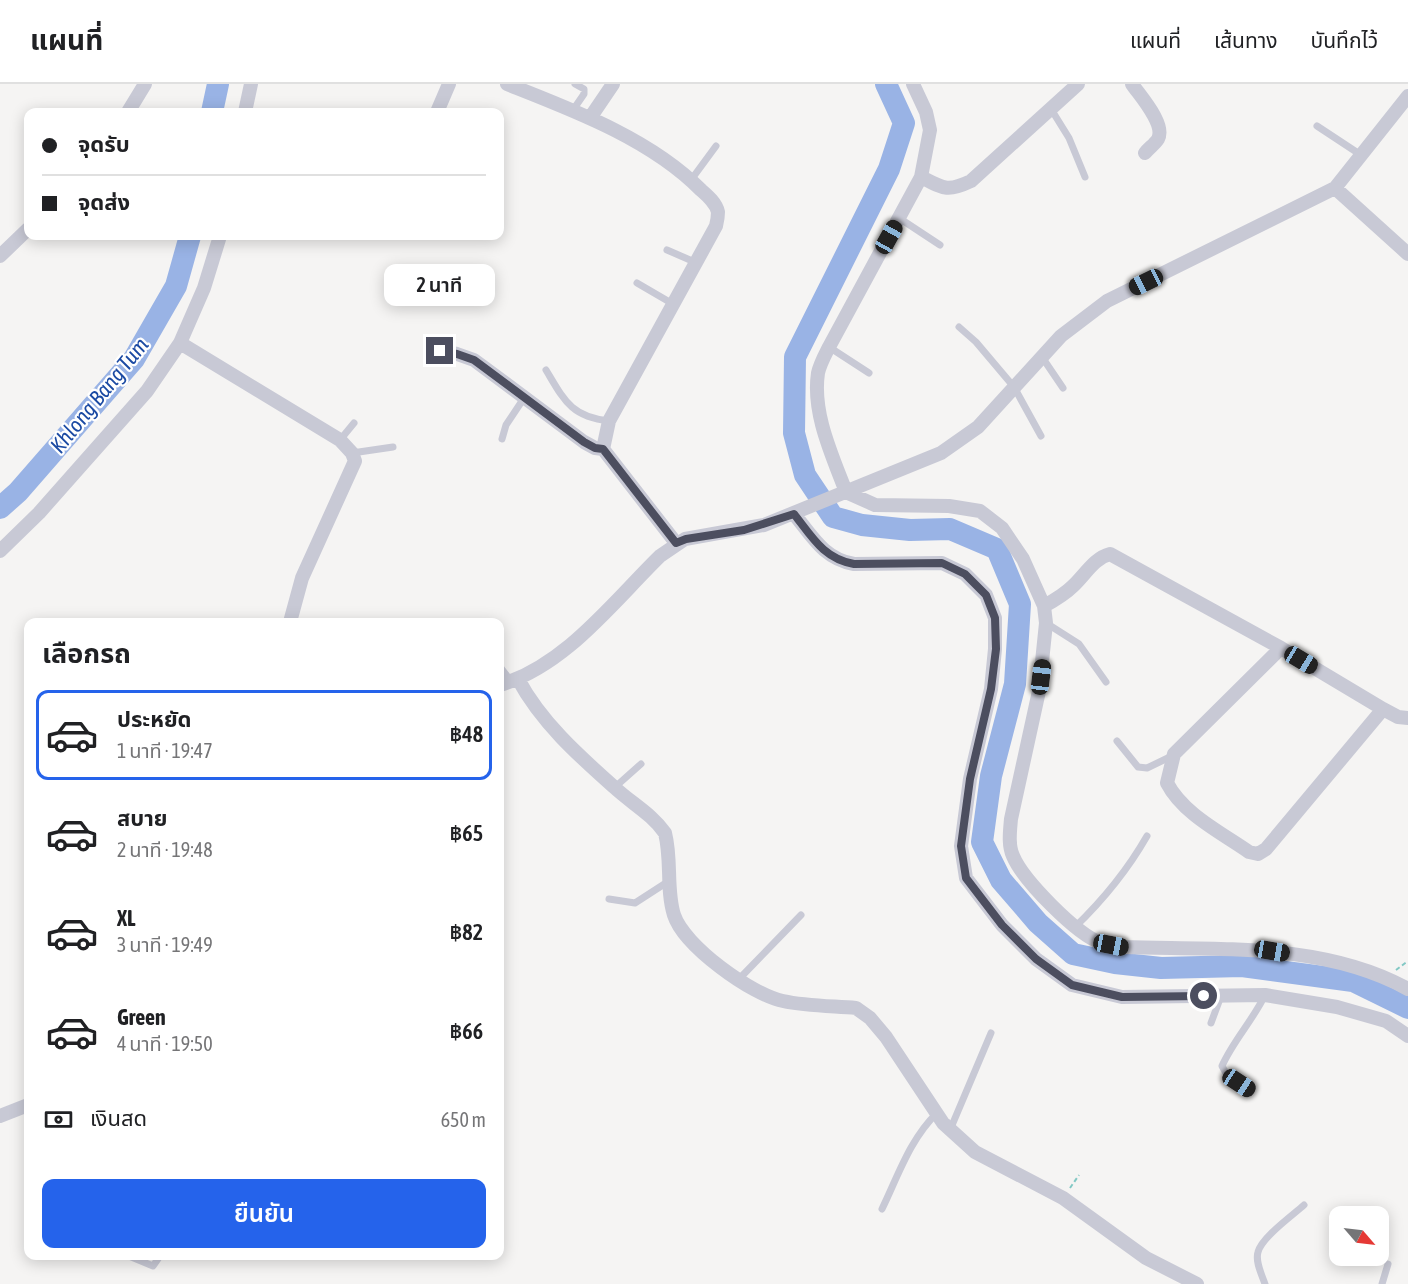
<!DOCTYPE html>
<html lang="th">
<head>
<meta charset="utf-8">
<style>
  :root { --surface:#fff; --page:#f6f6f6; --text:#202124; --muted:#757577; --line:#e0e0e0; --accent:#2563eb }
  body { margin:0; font-family:"Asap Condensed","Noto Sans Thai",sans-serif; background:var(--page); color:var(--text); height:100vh; display:flex; flex-direction:column; font-size:22px; white-space:nowrap }
  * { box-sizing:border-box; margin:0 }
  p { font-size:20px; color:var(--muted) }
  .icon { flex:none; width:33px; height:33px; fill:none; stroke:currentColor; stroke-width:2; stroke-linecap:round; stroke-linejoin:round }
  .map { position:relative; flex:1; overflow:hidden }
  .details { position:absolute; left:24px; top:534px; width:480px; height:642px; display:flex; flex-direction:column; background:var(--surface); border-radius:12px; box-shadow:0 3px 15px #0003 }
  .details>* { flex:none }
  .guide { position:absolute; left:24px; top:24px; width:480px; height:132px; border-radius:12px; box-shadow:0 3px 15px #0003; display:grid; align-content:center; height:132px; padding:0 18px; background:var(--surface) }
  .needle { width:39px; rotate:118deg }
  .fabs { position:absolute; left:1329px; top:1122px; display:grid; gap:12px }
  .fabs a { display:grid; place-items:center; width:60px; height:60px; border-radius:12px; background:var(--surface); box-shadow:0 3px 15px #0003; font-size:30px }
  .end { position:absolute; width:27px; height:27px; margin:-14px; border:8px solid #4c4e5f; background:#fff; box-shadow:0 0 0 3px #fff }
  .from { border-radius:50% }
  .bubble { position:absolute; height:42px; border-radius:12px; background:var(--surface); box-shadow:0 3px 15px #0003; font-size:20px; font-weight:600; line-height:42px; text-align:center }
  .car { position:absolute; width:18px; height:36px; margin:-18px -9px; border-radius:8px; box-shadow:0 0 4px 2px #0007; background:linear-gradient(#222 24%,#8ab4d8 0 40%,#222 0 76%,#8ab4d8 0 86%,#222 0) }
  .guide b { display:flex; align-items:center; gap:21px; height:57px; font-size:22px }
  .guide b+b { border-top:2px solid var(--line) }
  .guide i { width:15px; height:15px; background:var(--text) }
  ul { padding:0; list-style:none }
  li { display:flex; align-items:center; gap:18px; height:90px; margin:0 12px 9px; padding:0 6px; border:3px solid transparent; border-radius:12px }
  li div { flex:1 }
  li b { display:block; font-size:22px }
  li em { font-style:normal; font-weight:600 }
  li.on { border-color:var(--accent) }
  li>.icon { width:54px; height:54px; stroke-width:1.5 }
  h2 { padding:0 18px; font-size:27px; line-height:72px }
  .pay { display:flex; align-items:center; gap:15px; height:66px; padding:0 18px; font-size:22px }
  .pay p { margin-inline-start:auto }
  .cta { display:flex; gap:12px; margin-top:auto; padding:12px 18px }
  .cta a { flex:1; height:69px; border-radius:12px; background:var(--accent); color:#fff; font-size:24px; font-weight:600; line-height:69px; text-align:center }
  header { display:flex; align-items:center; gap:36px; box-sizing:border-box; height:84px; padding:0 30px; background:var(--surface); border-bottom:2px solid var(--line) }
  header strong { font-size:28px }
  nav { display:flex; gap:33px; margin-inline-start:auto; font-size:21px }
  .map>svg:first-child { display:block }
  .lines { fill:none; stroke-linecap:round; stroke-linejoin:round }
  .river { stroke:#99b3e5; stroke-width:22 }
  .path { stroke:#82c8c4; stroke-width:2; stroke-dasharray:4.5 3; stroke-linecap:butt }
  .lane { stroke:#c8c9d5; stroke-width:7 }
  .street { stroke:#c8c9d5; stroke-width:14 }
  .route { stroke:#4c4e5f; stroke-width:8 }
  .labels { text-anchor:middle; dominant-baseline:central; stroke-width:4.5; stroke-linejoin:round; paint-order:stroke }
  .water-label { font-size:22px; font-style:italic; fill:#1b4aa3; stroke:#fff }
</style>
</head>
<body>
<header>
<strong>แผนที่</strong>
<nav><a>แผนที่</a><a>เส้นทาง</a><a>บันทึกไว้</a></nav>
</header>
<div class="map">
<svg width="1408" height="1200" viewBox="0 0 1408 1200">
  <rect width="100%" height="100%" fill="#f5f4f3"/>
  <g class="lines">
    <path class="river" d="M886 0 904 39 889 85 795 273 794 349 805 391 833 433 862 441 910 446 950 445 997 465 1020 520 1015 600 991 692 982 758 1001 796 1038 839 1073 870 1115 879 1161 884 1242 882 1353 897 1408 924
      M212 28 218 0
      M0 424 18 408 134 275 176 202 190 152"/>
    <path class="path" d="M1396 886 1408 877
      M1070 1104 1079 1091"/>
    <path class="lane" d="M1051 25 1069 54 1085 93
      M573 26 584 10V5L575 0
      M1317 42 1361 71
      M691 96 716 62
      M899 134 940 161
      M88 152H89
      M667 166 697 179
      M637 199 673 220
      M959 243 976 258 1014 303 1041 352
      M829 263 869 289
      M1042 273 1063 304
      M546 286C564 316 571 333 609 337
      M502 355 506 341 524 314
      M340 356 354 339
      M352 369 393 363
      M1046 539 1079 560 1106 598
      M500 583 511 597
      M1117 657 1138 683 1147 684 1172 672
      M614 704 641 680
      M609 815 635 819 669 797
      M1075 843C1104 815 1127 787 1147 752
      M739 895 801 831
      M1211 939 1221 912
      M1251 1006 1227 991 1222 982C1233 957 1253 936 1265 911
      M950 1046 991 949
      M882 1125C898 1092 910 1055 937 1029
      M129 1172 153 1182 160 1172
      M1265 1200C1262 1191 1255 1178 1258 1168 1262 1153 1293 1131 1304 1121
      M1382 1200 1388 1180"/>
    <path class="street" d="M507 0C573 26 651 55 701 106 708 112 716 119 718 128 718 132 717 138 716 142L609 337 603 365
      M913 0 926 28 930 46 921 93 829 263C825 271 820 280 818 289 812 329 832 371 846 408L875 421 949 422 980 427 1002 444 1023 475 1044 522 1046 539 1039 607 1011 735C1010 747 1008 761 1013 772 1023 796 1076 850 1101 859 1108 861 1116 862 1123 863 1217 866 1323 858 1408 905
      M1132 0C1140 12 1166 40 1158 55 1155 60 1149 64 1145 69
      M128 28 145 0
      M245 28 251 0
      M437 28 449 0
      M590 34 613 0
      M921 93C944 105 948 108 971 97L1078 0
      M1335 104 1408 170
      M0 172 28 145
      M180 259 340 356 352 369 355 377 302 494 290 538
      M440 267 457 270 474 276 584 358 595 364 603 365 676 459
      M794 430C812 452 824 475 854 480L942 479 965 490 986 511 995 534V565L991 605 970 695 961 762 966 794 1002 841 1036 875 1072 901 1122 913 1265 911 1337 923 1386 937 1408 952
      M0 467 39 429 147 307 180 259 204 204 220 152
      M1044 522C1055 516 1064 511 1073 502 1085 491 1094 474 1110 470L1281 564 1383 625 1398 633 1408 634
      M1281 564 1174 670 1167 699C1183 730 1222 749 1249 768L1258 770 1266 765 1383 625
      M518 595C541 638 578 671 614 703 631 719 652 730 665 749 672 776 666 806 674 831 684 862 752 911 783 917 806 922 832 922 856 924L870 934 886 953 943 1039 975 1068 1063 1114 1146 1174 1197 1200
      M500 601C566 581 612 519 660 472L685 455 764 441 941 369 978 343 1061 252 1107 217 1335 104 1408 12
      M0 1032 28 1021"/>
  </g>
  <g class="lines">
    <path class="route" d="M440 267 457 270 474 276 584 358 595 364 603 365 676 459 686 455 744 446 794 430C812 453 824 475 854 480L942 479 965 490 986 511 995 534 996 565 991 605 970 695 961 762 966 794 1002 841 1036 875 1072 901 1122 913 1204 912"/>
  </g>
  <g class="labels">
    <g class="water-label">
      <text transform="translate(99 311) rotate(-51)">Khlong Bang Tum</text>
    </g>
  </g>
</svg>
<div class="fabs">
<a><svg class="needle" viewBox="-14 -14 28 28"><path d="M0-13l5 13h-10z" fill="#e53935"/><path d="M0 13l5-13h-10z" fill="#757577"/></svg></a>
</div>
<i class="end from" style="left:1204px;top:912px"></i>
<i class="end" style="left:440px;top:267px"></i>
<div class="bubble" style="left:384px;top:180px;width:111px">2 นาที</div>
<i class="car" style="left:889px;top:153px;rotate:29deg"></i>
<i class="car" style="left:1146px;top:198px;rotate:244deg"></i>
<i class="car" style="left:1301px;top:576px;rotate:121deg"></i>
<i class="car" style="left:1041px;top:593px;rotate:7deg"></i>
<i class="car" style="left:1111px;top:861px;rotate:101deg"></i>
<i class="car" style="left:1272px;top:867px;rotate:100deg"></i>
<i class="car" style="left:1239px;top:999px;rotate:123deg"></i>
<div class="guide">
<b><i class="from"></i>จุดรับ</b>
<b><i></i>จุดส่ง</b>
</div>
<section class="details">
<h2>เลือกรถ</h2>
<ul>
<li class="on"><svg class="icon" aria-label="car" viewBox="0 0 24 24"><path d="M5 17H2v-5l4-1 3-4h7l3 4 3 1v5h-3M9 17h6M6 11h13"/><circle cx="7" cy="17" r="2"/><circle cx="17" cy="17" r="2"/></svg><div><b>ประหยัด</b><p>1 นาที · 19:47</p></div><em>฿48</em></li>
<li><svg class="icon" aria-label="car" viewBox="0 0 24 24"><path d="M5 17H2v-5l4-1 3-4h7l3 4 3 1v5h-3M9 17h6M6 11h13"/><circle cx="7" cy="17" r="2"/><circle cx="17" cy="17" r="2"/></svg><div><b>สบาย</b><p>2 นาที · 19:48</p></div><em>฿65</em></li>
<li><svg class="icon" aria-label="car" viewBox="0 0 24 24"><path d="M5 17H2v-5l4-1 3-4h7l3 4 3 1v5h-3M9 17h6M6 11h13"/><circle cx="7" cy="17" r="2"/><circle cx="17" cy="17" r="2"/></svg><div><b>XL</b><p>3 นาที · 19:49</p></div><em>฿82</em></li>
<li><svg class="icon" aria-label="car" viewBox="0 0 24 24"><path d="M5 17H2v-5l4-1 3-4h7l3 4 3 1v5h-3M9 17h6M6 11h13"/><circle cx="7" cy="17" r="2"/><circle cx="17" cy="17" r="2"/></svg><div><b>Green</b><p>4 นาที · 19:50</p></div><em>฿66</em></li>
</ul>
<div class="pay"><svg class="icon" aria-label="cash" viewBox="0 0 24 24"><path d="M3 7h18v10H3z"/><circle cx="12" cy="12" r="2"/></svg>เงินสด<p>650 m</p></div>
<div class="cta"><a>ยืนยัน</a></div>
</section>
</div>
</body>
</html>
